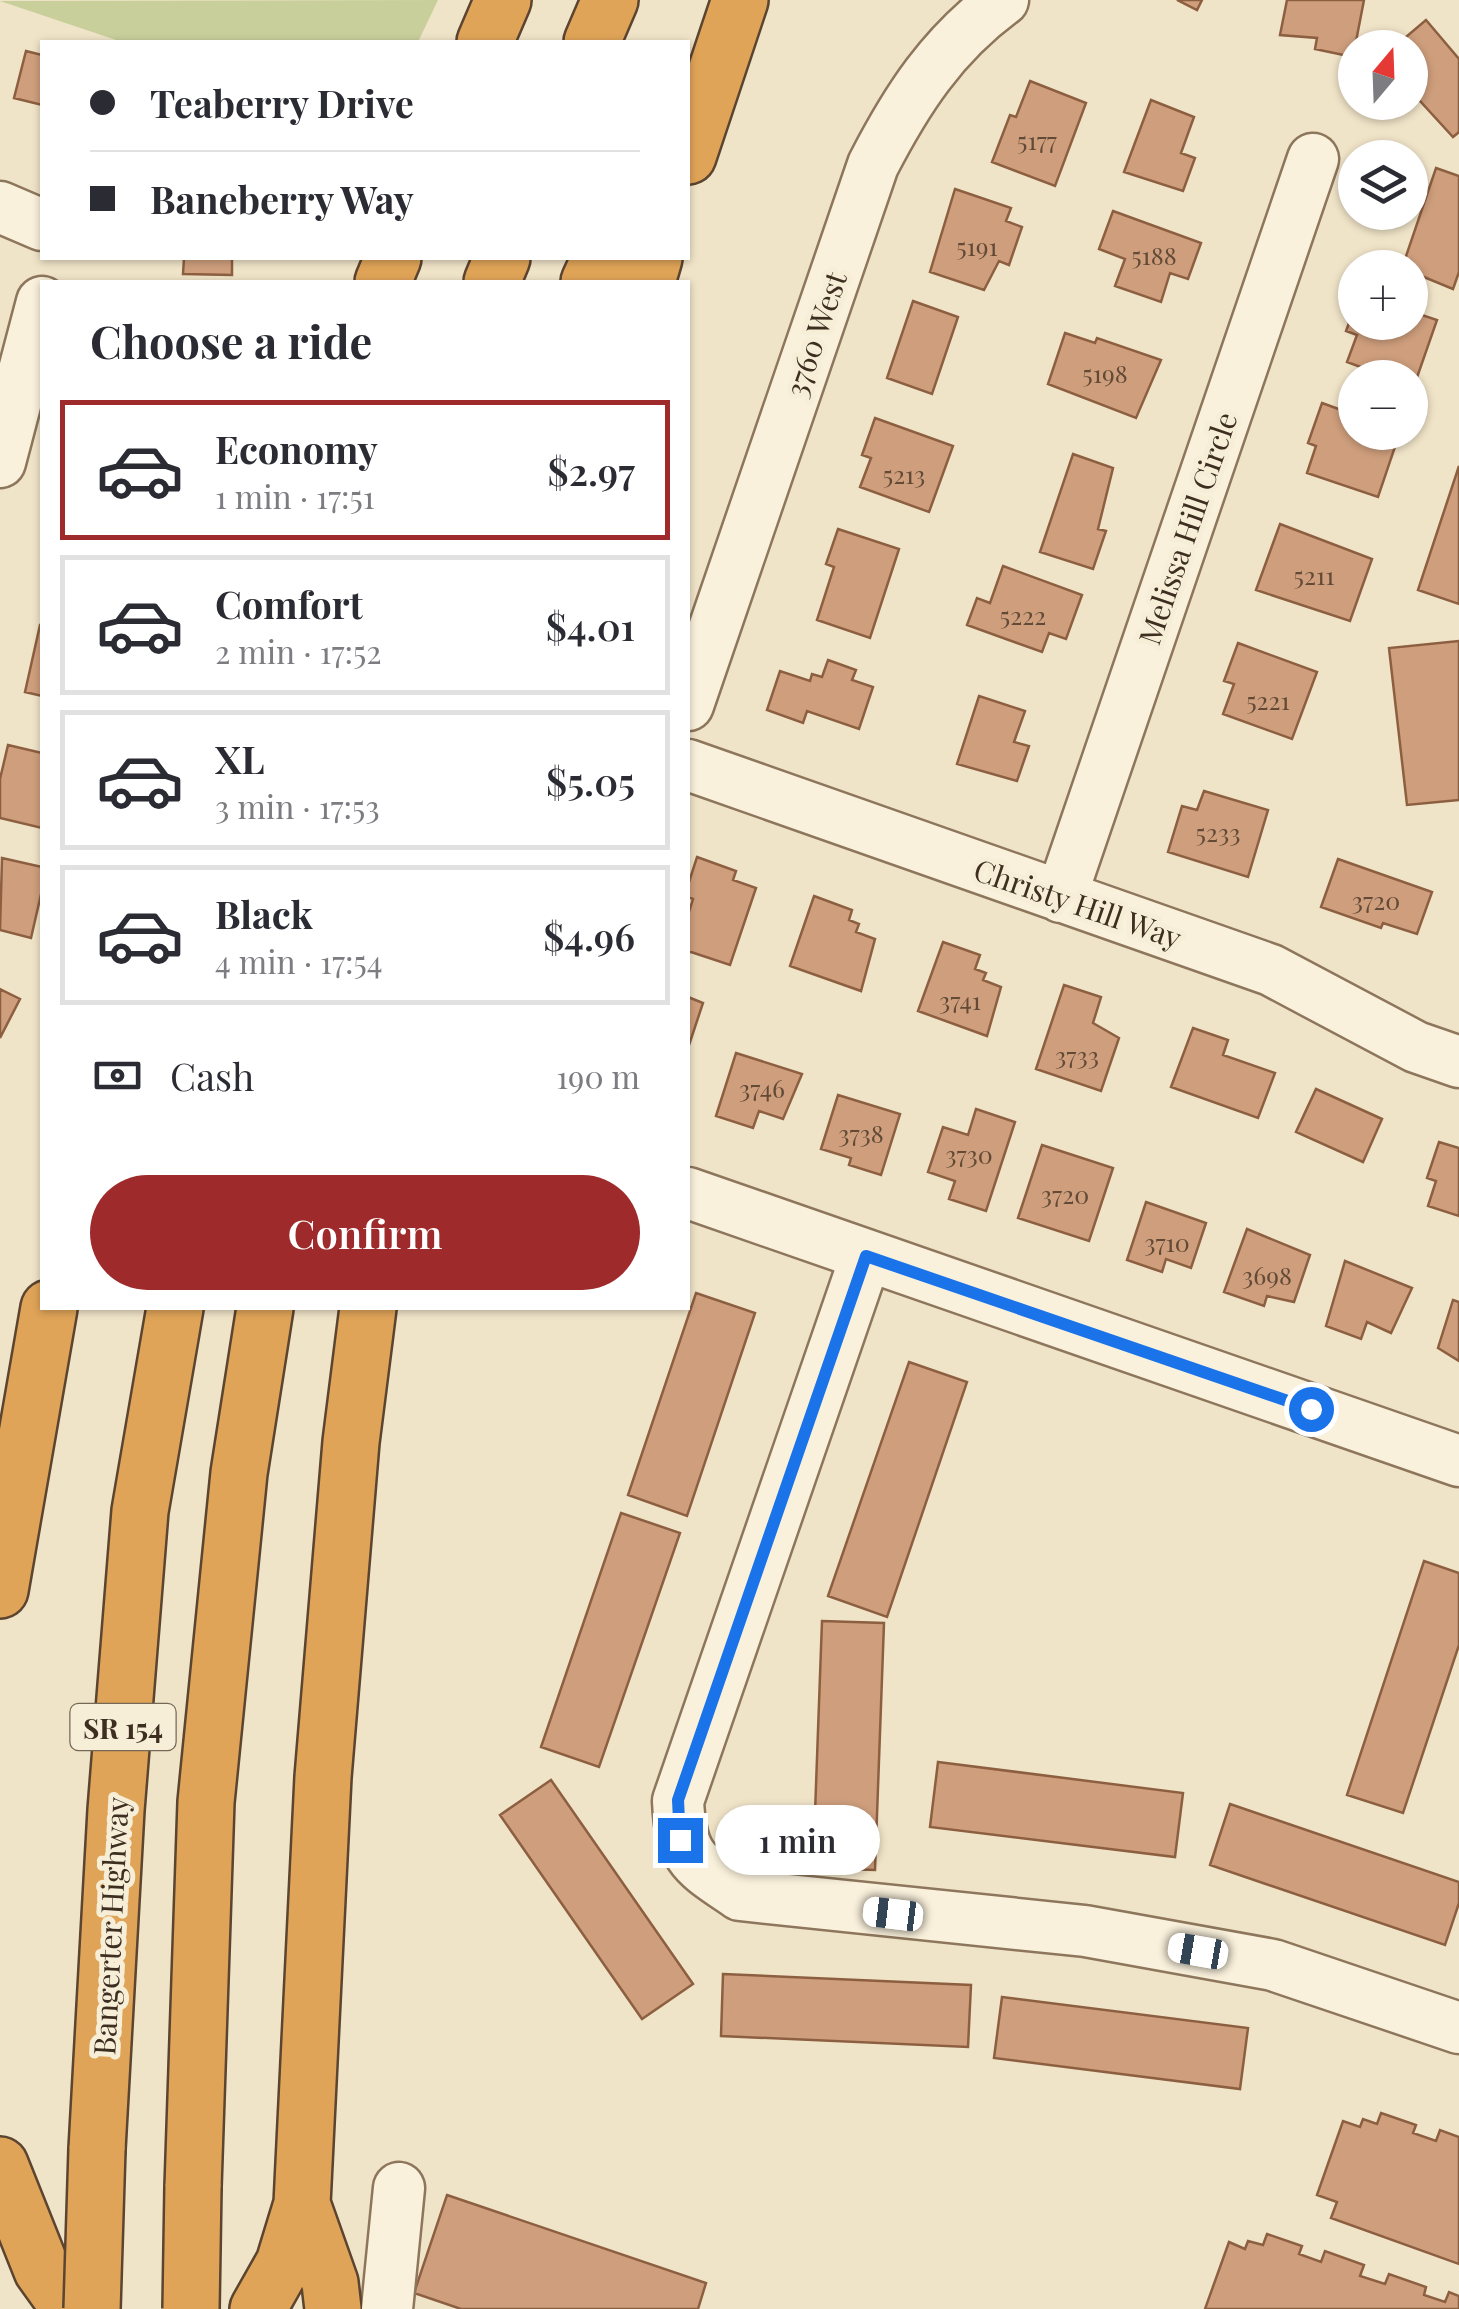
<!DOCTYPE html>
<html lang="en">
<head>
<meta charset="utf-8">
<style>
  :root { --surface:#fff; --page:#f7f7f7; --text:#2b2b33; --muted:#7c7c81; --line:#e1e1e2; --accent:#9e2a2b }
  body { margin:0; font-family:"Playfair Display",serif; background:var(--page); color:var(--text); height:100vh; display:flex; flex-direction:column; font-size:38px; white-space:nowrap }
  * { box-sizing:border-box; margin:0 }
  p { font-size:32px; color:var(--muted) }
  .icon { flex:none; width:55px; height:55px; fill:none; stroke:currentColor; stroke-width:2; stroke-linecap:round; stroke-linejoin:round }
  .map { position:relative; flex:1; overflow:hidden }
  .panel { position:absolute; left:40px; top:280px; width:650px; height:1030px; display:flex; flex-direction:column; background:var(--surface); border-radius:0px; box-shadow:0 2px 8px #0004 }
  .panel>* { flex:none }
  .guide { position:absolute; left:40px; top:40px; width:650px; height:220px; border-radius:0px; box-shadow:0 2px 8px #0004; display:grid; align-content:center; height:220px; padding:0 50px; background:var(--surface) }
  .needle { width:65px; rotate:19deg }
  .tools { position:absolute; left:1338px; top:30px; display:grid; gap:20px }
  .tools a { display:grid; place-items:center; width:90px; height:90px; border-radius:50%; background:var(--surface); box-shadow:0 2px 8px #0004; font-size:50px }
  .end { position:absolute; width:45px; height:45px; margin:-22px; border:12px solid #1a73e8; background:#fff; box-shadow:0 0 0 5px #fff }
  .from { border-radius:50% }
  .bubble { position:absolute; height:70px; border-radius:35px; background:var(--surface); box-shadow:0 2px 8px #0004; font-size:32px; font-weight:600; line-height:70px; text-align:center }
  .car { position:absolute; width:30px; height:60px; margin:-30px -15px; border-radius:12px; box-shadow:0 0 8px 2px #0007; background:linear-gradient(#fff 24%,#345 0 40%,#fff 0 76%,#345 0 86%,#fff 0) }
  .guide b { display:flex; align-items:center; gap:35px; height:95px; font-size:38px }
  .guide b+b { border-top:2px solid var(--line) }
  .guide i { width:25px; height:25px; background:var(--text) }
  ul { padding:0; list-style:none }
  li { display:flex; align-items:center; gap:30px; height:140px; margin:0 20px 15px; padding:0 30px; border:5px solid var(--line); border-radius:0px }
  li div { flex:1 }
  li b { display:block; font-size:38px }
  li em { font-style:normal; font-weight:600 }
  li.selected { border-color:var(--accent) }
  li>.icon { width:90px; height:90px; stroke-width:1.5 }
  h2 { padding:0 50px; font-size:45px; line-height:120px }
  .pay { display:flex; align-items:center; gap:25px; height:110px; padding:0 50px; font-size:38px }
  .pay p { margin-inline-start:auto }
  .primary-button { display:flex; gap:20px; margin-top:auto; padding:20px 50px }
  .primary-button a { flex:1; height:115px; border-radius:60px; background:var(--accent); color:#fff; font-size:40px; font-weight:600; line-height:115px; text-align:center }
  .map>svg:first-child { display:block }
  .green { fill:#c9cf9b }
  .building { fill:#cf9f7d; stroke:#8d5f41; stroke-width:2.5 }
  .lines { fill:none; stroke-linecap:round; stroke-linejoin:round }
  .minor-casing { stroke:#8d765c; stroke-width:55 }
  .highway-casing { stroke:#5b4430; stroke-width:60 }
  .minor { stroke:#faf1dc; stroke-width:50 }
  .highway { stroke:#e0a458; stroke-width:55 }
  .highway-bridge-casing { stroke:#5b4430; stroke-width:60; stroke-linecap:butt }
  .highway-bridge { stroke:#e0a458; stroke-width:55 }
  .route { stroke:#1a73e8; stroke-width:12 }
  .labels { text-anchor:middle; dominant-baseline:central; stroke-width:10; stroke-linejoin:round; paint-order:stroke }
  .number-label { font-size:25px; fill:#624a37 }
  .shield { fill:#f7eed8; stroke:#756857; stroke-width:2.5 }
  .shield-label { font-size:28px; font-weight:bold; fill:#3d2e20 }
  .street-label { font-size:30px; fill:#3d2e20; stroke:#f7eed8 }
</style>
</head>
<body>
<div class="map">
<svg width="1459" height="2309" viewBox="0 0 1459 2309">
  <rect width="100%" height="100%" fill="#f0e4c8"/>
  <path class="green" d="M438 0 418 42H122L0 1Z"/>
  <path class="building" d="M1177 0H1202L1197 10Z
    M1287 0H1364L1353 57 1315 49 1317 38 1280 35Z
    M1426 20 1459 59V132L1453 137 1410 90V48H1393Z
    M26 51 42 55V105L14 98Z
    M1030 81 1086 103 1055 186 992 162 1010 115 1016 117Z
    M1151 100 1194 117 1181 153 1195 158 1183 191 1124 172Z
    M1436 168 1459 176V272L1453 289 1402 268Z
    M955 189 1011 208 1006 221 1022 227 1009 265 999 261 984 290 930 272Z
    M1113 211 1201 243 1188 279 1170 273 1161 302 1115 286 1125 259 1099 249Z
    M184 258H232V275L183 274Z
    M913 301 958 317 932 394 887 378Z
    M1355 307V322H1410V311L1437 320 1414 386 1410 378H1390L1347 362 1357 335 1346 331Z
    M1065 333 1095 343 1097 338 1161 360 1136 418 1048 384Z
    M1322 403 1355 415V432H1400L1378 497 1307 473 1316 446 1308 443Z
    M875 418 953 446 929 512 860 487 871 458 862 455Z
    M1073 454 1113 468 1098 529 1106 531 1093 569 1040 552Z
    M1459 466V604L1418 590Z
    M1280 524 1372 559 1350 621 1256 590Z
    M838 529 899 549 870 638 817 620 834 567 826 564Z
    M1003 566 1082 595 1066 639 1049 633 1042 652 967 625 977 598 990 603Z
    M40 625H42V696L25 692Z
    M1459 641V800L1407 805 1389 648Z
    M1238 643 1317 672 1292 739 1223 714 1234 684 1224 681Z
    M828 660 856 670 852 680 873 687 859 729 807 711 803 723 767 710 780 671 810 681 812 674 822 677Z
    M979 696 1025 711 1014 742 1029 746 1017 781 957 764Z
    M8 745 42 753V828L0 818V779Z
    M1204 791 1268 810 1248 877 1168 852 1182 806 1197 810Z
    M697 857 736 871 733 880 756 888 730 965 688 951V915L693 899 688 897V885Z
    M2 858 42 867V890L31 938 0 930Z
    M1338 859 1432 892 1417 934 1383 923 1381 928 1321 907Z
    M814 896 852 910 849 920 859 924 856 932 875 939 861 991 790 966Z
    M943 942 980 955 975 969 986 973 983 980 1001 987 987 1036 918 1011Z
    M1064 985 1101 997 1093 1023 1119 1038 1101 1091 1036 1069Z
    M0 989 20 999 0 1038Z
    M688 997 703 1003 688 1048Z
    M1193 1028 1228 1040 1223 1055 1275 1073 1258 1118 1171 1087Z
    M736 1053 802 1074 783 1119 759 1111 753 1128 716 1116Z
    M1316 1089 1382 1119 1363 1162 1296 1132Z
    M838 1095 900 1114 881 1175 849 1165 851 1158 821 1149Z
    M976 1109 1015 1122 986 1211 949 1199 955 1181 928 1172 943 1127 968 1135Z
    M1439 1142 1459 1148V1216L1428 1206 1436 1181 1427 1178Z
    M1042 1145 1113 1168 1089 1241 1018 1218Z
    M1146 1202 1206 1223 1191 1268 1166 1259 1162 1272 1127 1260Z
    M1247 1229 1310 1255 1294 1302 1267 1296 1264 1306 1224 1292Z
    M1345 1261 1412 1288 1391 1333 1367 1322 1361 1339 1326 1326Z
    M696 1293 755 1313 687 1516 628 1495Z
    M1453 1300 1459 1302V1361L1438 1348Z
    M909 1362 967 1382 887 1617 828 1596Z
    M621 1513 680 1533 599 1767 541 1747Z
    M1424 1561 1459 1573V1645L1403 1813 1347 1795Z
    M822 1621 884 1623 875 1870 813 1868Z
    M938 1762 1183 1793 1175 1857 930 1827Z
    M551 1780 693 1984 642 2019 500 1815Z
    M1230 1804 1459 1882V1903L1445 1945 1210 1865Z
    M723 1974 971 1985 968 2047 721 2036Z
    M1002 1997 1248 2028 1240 2089 994 2058Z
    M1381 2113 1416 2125 1413 2133 1436 2141 1440 2130 1459 2137V2264L1331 2218 1337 2202 1317 2195 1343 2121 1360 2127 1363 2119 1377 2124Z
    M447 2195 706 2283 698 2309H461L414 2293Z
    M1267 2234 1302 2246 1299 2254 1321 2262 1325 2251 1364 2265 1360 2276 1385 2284 1389 2274 1426 2287 1424 2295 1445 2302 1449 2292 1459 2296V2309H1205L1229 2242 1245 2249 1248 2241 1263 2245Z"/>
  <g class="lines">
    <g class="minor-casing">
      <path id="minor" d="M0 207 42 225
        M0 462 42 302
        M688 705 873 165C907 99 942 45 1003 0
        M688 765 1271 970 1416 1047 1459 1062
        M1061 897 1313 159
        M688 1193 1459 1461
        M866 1256 678 1801C681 1859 693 1863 740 1895L1085 1931 1273 1965 1459 2028
        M387 2309 399 2188"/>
    </g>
    <g class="highway-casing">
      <path id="highway" d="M485 42 503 0
        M592 42 610 0
        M688 156 740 0
        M383 282 393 258
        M492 282 502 258
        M589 282 600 258
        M647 282 654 258
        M0 1590 49 1308
        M97 2149 116 1810 140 1511 175 1308
        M0 2165 42 2270 70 2309
        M193 2187 206 1802 239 1473 265 1308
        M302 2204 330 2283 333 2309
        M258 2309 284 2263 302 2204 323 1777 351 1442 368 1308"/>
    </g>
    <use href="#minor" class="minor"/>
    <use href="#highway" class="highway"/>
    <g class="highway-bridge-casing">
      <path id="highway-bridge" d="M92 2309 97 2149
        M191 2309 193 2187"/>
    </g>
    <use href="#highway-bridge" class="highway-bridge"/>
  </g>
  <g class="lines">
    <path class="route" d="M680 1840 678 1800 866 1256 1311 1409"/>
  </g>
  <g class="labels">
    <g class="number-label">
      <text x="1037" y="139">5177</text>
      <text x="977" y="245">5191</text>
      <text x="1154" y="254">5188</text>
      <text x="1105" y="372">5198</text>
      <text x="904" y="473">5213</text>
      <text x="1314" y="574">5211</text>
      <text x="1023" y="614">5222</text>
      <text x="1268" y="699">5221</text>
      <text x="1218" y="831">5233</text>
      <text x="1376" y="899">3720</text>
      <text x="960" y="999">3741</text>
      <text x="1077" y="1054">3733</text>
      <text x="762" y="1087">3746</text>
      <text x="861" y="1132">3738</text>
      <text x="969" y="1153">3730</text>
      <text x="1065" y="1193">3720</text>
      <text x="1167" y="1241">3710</text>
      <text x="1267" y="1274">3698</text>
    </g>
    <rect class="shield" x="70.5" y="1704" width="105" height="46" rx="8"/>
    <g class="shield-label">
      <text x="123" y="1727">SR 154</text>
    </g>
    <g class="street-label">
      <text transform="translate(815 334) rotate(-71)">3760 West</text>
      <text transform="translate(1187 528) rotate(-71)">Melissa Hill Circle</text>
      <text transform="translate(1078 903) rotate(19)">Christy Hill Way</text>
      <text transform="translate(110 1926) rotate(-87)">Bangerter Highway</text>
    </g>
  </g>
</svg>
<div class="tools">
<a><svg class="needle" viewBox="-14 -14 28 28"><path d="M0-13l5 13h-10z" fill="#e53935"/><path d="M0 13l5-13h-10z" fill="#7c7c81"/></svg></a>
<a><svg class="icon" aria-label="layers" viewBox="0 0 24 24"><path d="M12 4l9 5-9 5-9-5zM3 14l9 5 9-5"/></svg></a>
<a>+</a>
<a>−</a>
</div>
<i class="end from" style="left:1311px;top:1409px"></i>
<i class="end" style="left:680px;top:1840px"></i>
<div class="bubble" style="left:715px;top:1805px;width:165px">1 min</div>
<i class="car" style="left:893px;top:1914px;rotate:277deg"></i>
<i class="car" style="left:1198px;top:1951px;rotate:280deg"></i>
<div class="guide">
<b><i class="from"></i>Teaberry Drive</b>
<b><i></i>Baneberry Way</b>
</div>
<section class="panel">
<h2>Choose a ride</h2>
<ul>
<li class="selected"><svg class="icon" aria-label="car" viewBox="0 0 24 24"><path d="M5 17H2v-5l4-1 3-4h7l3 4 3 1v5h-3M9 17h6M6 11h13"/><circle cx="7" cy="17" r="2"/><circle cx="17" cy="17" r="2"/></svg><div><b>Economy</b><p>1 min · 17:51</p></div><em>$2.97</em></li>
<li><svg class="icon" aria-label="car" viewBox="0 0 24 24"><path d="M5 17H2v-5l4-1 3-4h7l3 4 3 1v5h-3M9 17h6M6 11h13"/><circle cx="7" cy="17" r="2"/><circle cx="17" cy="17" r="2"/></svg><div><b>Comfort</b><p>2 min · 17:52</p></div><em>$4.01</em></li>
<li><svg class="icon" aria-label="car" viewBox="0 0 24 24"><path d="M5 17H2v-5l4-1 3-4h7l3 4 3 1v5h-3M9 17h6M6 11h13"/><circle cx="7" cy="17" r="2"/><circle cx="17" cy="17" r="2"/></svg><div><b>XL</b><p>3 min · 17:53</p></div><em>$5.05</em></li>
<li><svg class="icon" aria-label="car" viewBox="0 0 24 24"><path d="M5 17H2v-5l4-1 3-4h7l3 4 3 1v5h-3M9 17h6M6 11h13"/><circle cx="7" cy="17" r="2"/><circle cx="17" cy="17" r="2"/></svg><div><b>Black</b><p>4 min · 17:54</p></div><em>$4.96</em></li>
</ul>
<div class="pay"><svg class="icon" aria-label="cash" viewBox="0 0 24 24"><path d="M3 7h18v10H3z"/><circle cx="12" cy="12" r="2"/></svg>Cash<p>190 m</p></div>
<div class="primary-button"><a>Confirm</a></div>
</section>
</div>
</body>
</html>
